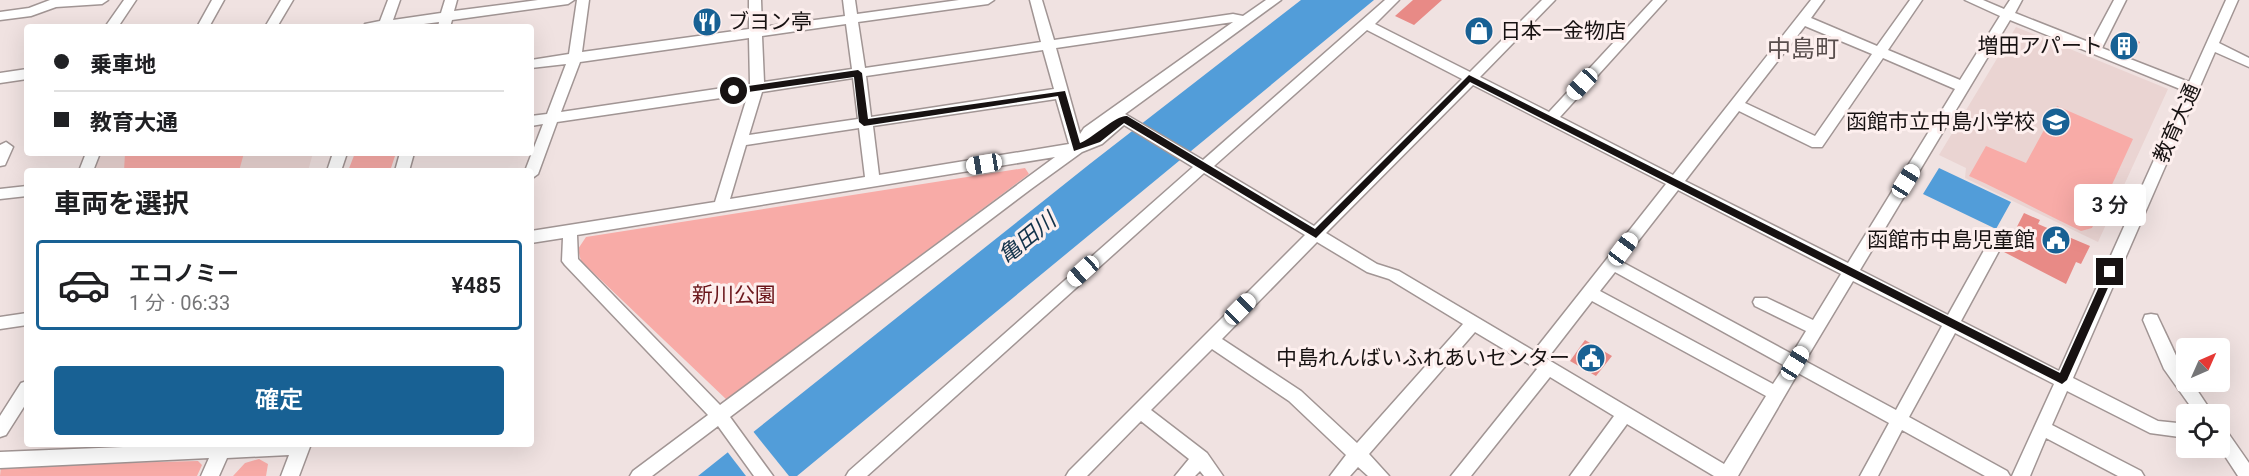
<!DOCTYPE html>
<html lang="ja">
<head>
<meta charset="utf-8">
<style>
  :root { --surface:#fff; --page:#f2f2f2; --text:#202124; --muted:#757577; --line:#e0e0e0; --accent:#186194 }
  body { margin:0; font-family:Roboto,"Noto Sans JP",sans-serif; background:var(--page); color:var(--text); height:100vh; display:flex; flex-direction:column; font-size:22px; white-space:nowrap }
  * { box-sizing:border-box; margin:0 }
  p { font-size:20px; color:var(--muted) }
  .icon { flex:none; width:33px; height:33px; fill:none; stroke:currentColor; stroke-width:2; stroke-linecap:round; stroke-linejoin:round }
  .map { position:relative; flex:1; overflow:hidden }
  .sheet { position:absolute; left:24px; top:168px; width:510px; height:279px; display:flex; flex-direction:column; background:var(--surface); border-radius:6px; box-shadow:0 6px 24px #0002 }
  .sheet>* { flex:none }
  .hud { position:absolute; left:24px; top:24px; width:510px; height:132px; border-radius:6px; box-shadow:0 6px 24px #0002; display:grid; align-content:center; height:132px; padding:0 30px; background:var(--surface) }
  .needle { width:39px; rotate:45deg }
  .controls { position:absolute; left:2176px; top:338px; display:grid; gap:12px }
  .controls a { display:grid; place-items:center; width:54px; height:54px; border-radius:6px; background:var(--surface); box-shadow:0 6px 24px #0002; font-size:30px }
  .end { position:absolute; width:27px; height:27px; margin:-14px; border:8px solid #171212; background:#fff; box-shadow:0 0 0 3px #fff }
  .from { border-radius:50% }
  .bubble { position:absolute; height:42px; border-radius:6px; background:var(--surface); box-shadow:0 6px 24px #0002; font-size:20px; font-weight:600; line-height:42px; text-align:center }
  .car { position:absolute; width:18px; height:36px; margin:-18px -9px; border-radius:8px; box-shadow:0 0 4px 2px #0007; background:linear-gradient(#fff 24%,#345 0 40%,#fff 0 76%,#345 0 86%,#fff 0) }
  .hud b { display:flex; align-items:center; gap:21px; height:57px; font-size:22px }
  .hud b+b { border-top:2px solid var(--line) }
  .hud i { width:15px; height:15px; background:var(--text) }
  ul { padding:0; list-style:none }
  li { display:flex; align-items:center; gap:18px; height:90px; margin:0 12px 9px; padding:0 18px; border:3px solid transparent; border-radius:6px }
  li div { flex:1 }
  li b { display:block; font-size:22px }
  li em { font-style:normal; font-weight:600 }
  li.current { border-color:var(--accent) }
  li>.icon { width:54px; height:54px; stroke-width:1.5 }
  h2 { padding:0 30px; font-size:27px; line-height:72px }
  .primary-button { display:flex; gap:12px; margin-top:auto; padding:12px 30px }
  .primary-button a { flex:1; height:69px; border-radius:6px; background:var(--accent); color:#fff; font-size:24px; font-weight:600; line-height:69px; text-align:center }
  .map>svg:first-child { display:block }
  .built { fill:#ead4d2 }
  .green { fill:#f8aba7 }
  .water { fill:#529dd9 }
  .pier { fill:#f0e2e1 }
  .building { fill:#e88a86 }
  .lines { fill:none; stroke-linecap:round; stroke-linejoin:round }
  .minor-casing { stroke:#a19594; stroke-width:3 }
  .minor { fill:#fff; fill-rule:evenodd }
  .route { fill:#171212 }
  .labels { text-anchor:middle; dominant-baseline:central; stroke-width:6; stroke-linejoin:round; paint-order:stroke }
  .poi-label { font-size:21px; fill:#171212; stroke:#fdefee; text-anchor:end }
  .street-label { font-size:21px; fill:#171212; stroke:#fdefee }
  .park-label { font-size:21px; fill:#6a161b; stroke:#fdefee }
  .water-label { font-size:22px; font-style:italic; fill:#12324a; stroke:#fdefee }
  .quarter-label { font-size:24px; fill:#594e4d; stroke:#fdefee }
</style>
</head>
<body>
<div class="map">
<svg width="2249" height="476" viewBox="0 0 2249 476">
  <rect width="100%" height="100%" fill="#f0e2e1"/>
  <path class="built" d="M2016 27 2168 89 2098 242 1965 178 1966 168 1939 155Z
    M101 153H313L308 171H94Z"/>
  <path class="green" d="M2057 106 2133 139 2092 228 2081 231C2043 213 2007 193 1969 176L1986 146 2026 163Z
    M125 153H244L239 171H124Z
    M355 153H396L390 171H348Z
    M1025 168 1029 174 727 400 581 261 578 249 586 237Z
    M259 459 268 464 266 476H233L245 463Z
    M198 461 202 465 197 476H0L1 466Z"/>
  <path class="water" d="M1301 0H1374L797 476H698L1091 163Z
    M1939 168 2011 202 1996 229 1923 194Z"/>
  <path class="pier" d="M752 430 789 476H746L726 450Z"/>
  <path class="building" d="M1413 0H1442L1414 25 1395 16Z
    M2118 34 2140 42 2132 57 2110 49Z
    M2024 213 2040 220 2038 224 2090 246 2081 264 2076 262 2066 284 2004 252Z
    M1585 340 1612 356 1596 376 1570 361Z"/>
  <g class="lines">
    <g class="minor-casing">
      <path id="minor" d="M50 0H108L102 4 56 7 31 16 0 20V12L29 8Z
        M124 0H136L118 27H105Z
        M212 0H224L209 27H197Z
        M281 0H293L277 27H265Z
        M388 0H400L393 20 441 13 445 0H457L454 11 538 0H574L568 4 452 20 450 27H438L439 22 401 27H364L365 24 380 21Z
        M577 0H589L582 52 749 29V0H761L762 27 845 16 843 0H855L857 14 959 0H994L988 4 858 22 865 68 1041 42 1030 0H1042L1054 40 1233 14 1243 16 1266 0H1281L1125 114 1203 160 1385 0H1399L1375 24 1470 72 1542 0H1555L1480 77 1549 112 1653 0H1666L1560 117 1673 175 1811 0H1824L1811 18 1877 46 1910 0H1922L1888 50 1960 80 2000 16 1965 0H1983L2004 9 2010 0H2022L2015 13 2091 43 2114 0H2126L2102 48 2189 82 2226 0H2238L2219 43 2249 58V67L2215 52 2073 378 2158 421 2187 424V438L2150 433 2067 391 2052 425 2141 471 2144 476H2118L2046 438 2030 476H2012L2054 384 1955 333 1909 417 2007 471 2010 476H1985L1902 430 1878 476H1860L1889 423 1798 373 1738 476H1714L1627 424 1589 476H1570L1614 416 1550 377 1471 476H1451L1537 369 1475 332 1369 454 1389 476H1368L1358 467 1350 476H1330L1346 455 1289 401 1212 349 1151 410 1207 453 1223 476H1204L1200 471 1195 476H1175L1189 459 1141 421 1087 476H1066L1069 471 1305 235 1204 173 867 476H846L849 471 1193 167 1124 125 1102 144 1082 152 1031 189 730 417 773 476H754L718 426 652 476H630L633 471 708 415 565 265 562 261 563 238 531 243V231L715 202 748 94 557 122 538 174 531 179V171H525L543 124 531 126V116L547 114 566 64 531 68V60L569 54ZM2010 20 2185 91 2059 371 1961 321 2000 249 1997 245H1987L1948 315 1860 270ZM1233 22 1084 128 1080 134 1056 48ZM846 24 852 69 764 82 762 36ZM1805 26 1872 54 1815 136 1745 103ZM1367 30 1462 79 1314 226 1214 166ZM749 38 750 84 561 112 580 62ZM1043 50 1054 89 871 117 866 76ZM1883 58 1955 89 1848 263 1685 181 1739 111 1812 147H1822ZM853 78 858 119 749 135 762 92ZM1473 85 1666 184 1534 351 1399 271 1377 264 1326 233ZM1056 99 1069 144 879 175 873 126ZM859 128 865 177 730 199 746 145ZM1055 157 720 405 578 259 577 235ZM1678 190 1841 274 1813 320 1767 298H1755L1753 302 1755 306 1806 331 1792 354 1622 262ZM1317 242 1367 272 1389 279 1463 324 1357 443 1301 391 1222 339ZM1615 272 1785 366 1773 384 1600 291ZM1853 281 1942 326 1896 410 1805 361ZM1592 301 1766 396 1724 464 1547 359Z
        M27 69V79L0 83V73Z
        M6 142 13 147 5 165 0 166V145Z
        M86 153H100L93 171H79Z
        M333 153H347L341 171H327Z
        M400 153H414L409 171H395Z
        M27 186V196L0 199V189Z
        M27 313V325L0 329V317Z
        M2151 314 2157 315C2161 324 2187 377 2187 381H2191L2213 414H2196L2164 369 2143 320 2145 315Z
        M27 381V402L6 435 0 437V416L21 383Z
        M2220 428 2226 430 2249 463V476H2238L2219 447Z
        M197 444H311L299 476H281L289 455 227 458 219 476H201L209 458 0 468V452Z"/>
    </g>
    <use href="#minor" class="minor"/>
  </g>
  <path class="route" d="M858 70 862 73 868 119 1065 91 1080 143C1093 138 1116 115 1127 116L1315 229 1469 75 2060 373 2107 269 2110 268 2115 272 2067 380 2062 384 1470 82 1316 238 1124 123 1100 142 1074 151 1058 96 864 126 859 122 854 77 734 94 730 91 734 88Z"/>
  <defs>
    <g id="restaurant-disc" transform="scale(1.5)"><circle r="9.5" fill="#186194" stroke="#fdefee"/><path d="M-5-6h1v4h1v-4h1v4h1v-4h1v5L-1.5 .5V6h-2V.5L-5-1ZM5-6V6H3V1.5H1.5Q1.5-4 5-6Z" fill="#fff"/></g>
    <g id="shop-disc" transform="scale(1.5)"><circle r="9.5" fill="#186194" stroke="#fdefee"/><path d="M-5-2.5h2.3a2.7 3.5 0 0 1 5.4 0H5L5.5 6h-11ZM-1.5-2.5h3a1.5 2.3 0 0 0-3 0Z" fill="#fff"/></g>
    <g id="building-disc" transform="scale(1.5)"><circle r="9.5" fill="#186194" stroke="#fdefee"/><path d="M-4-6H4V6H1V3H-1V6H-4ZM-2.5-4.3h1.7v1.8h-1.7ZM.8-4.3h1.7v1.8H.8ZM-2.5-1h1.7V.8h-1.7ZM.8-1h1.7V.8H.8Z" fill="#fff"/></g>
    <g id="school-disc" transform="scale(1.5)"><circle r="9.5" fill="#186194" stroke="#fdefee"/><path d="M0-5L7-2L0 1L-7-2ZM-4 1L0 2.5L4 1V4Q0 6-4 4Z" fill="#fff"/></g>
    <g id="civic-disc" transform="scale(1.5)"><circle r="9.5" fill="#186194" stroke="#fdefee"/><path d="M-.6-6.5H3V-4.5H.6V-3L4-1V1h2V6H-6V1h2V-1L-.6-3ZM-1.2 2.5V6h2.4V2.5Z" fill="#fff"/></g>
  </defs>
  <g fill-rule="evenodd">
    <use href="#restaurant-disc" x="707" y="22"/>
    <use href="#shop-disc" x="1479" y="31"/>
    <use href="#building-disc" x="2124" y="46"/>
    <use href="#school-disc" x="2056" y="122"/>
    <use href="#civic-disc" x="2056" y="240"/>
    <use href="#civic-disc" x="1591" y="358"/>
  </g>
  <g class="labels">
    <g class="poi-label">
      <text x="728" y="22" text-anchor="start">ブヨン亭</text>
      <text x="1500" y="31" text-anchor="start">日本一金物店</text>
      <text x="2103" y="46">増田アパート</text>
      <text x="2035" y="122">函館市立中島小学校</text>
      <text x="2035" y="240">函館市中島児童館</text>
      <text x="1570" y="358">中島れんばいふれあいセンター</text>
    </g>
    <g class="street-label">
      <text transform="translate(2177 123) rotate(-66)">教育大通</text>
    </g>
    <g class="park-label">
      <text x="734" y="295">新川公園</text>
    </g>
    <g class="water-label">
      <text transform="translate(1027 238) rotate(-39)">亀田川</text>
    </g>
    <g class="quarter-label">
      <text x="1803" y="49">中島町</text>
    </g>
  </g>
</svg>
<div class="controls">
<a><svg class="needle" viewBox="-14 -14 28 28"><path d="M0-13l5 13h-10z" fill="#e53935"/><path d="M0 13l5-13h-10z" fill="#757577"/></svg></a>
<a><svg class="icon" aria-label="locate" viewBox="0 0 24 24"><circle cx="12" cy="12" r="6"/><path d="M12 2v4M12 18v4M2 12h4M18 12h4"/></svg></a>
</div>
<i class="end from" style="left:734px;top:91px"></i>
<i class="end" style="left:2110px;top:272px"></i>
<div class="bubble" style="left:2074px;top:184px;width:72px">3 分</div>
<i class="car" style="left:1582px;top:84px;rotate:223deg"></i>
<i class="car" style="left:984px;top:164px;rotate:260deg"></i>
<i class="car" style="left:1906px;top:181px;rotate:32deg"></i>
<i class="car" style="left:1623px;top:249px;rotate:37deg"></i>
<i class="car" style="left:1083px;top:271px;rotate:228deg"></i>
<i class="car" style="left:1240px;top:309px;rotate:45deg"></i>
<i class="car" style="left:1795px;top:363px;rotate:32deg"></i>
<div class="hud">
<b><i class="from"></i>乗車地</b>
<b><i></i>教育大通</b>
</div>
<section class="sheet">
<h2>車両を選択</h2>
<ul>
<li class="current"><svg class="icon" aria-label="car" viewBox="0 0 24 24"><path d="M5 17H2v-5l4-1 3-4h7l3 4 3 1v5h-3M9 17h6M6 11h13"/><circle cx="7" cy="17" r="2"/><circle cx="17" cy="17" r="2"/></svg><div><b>エコノミー</b><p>1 分 · 06:33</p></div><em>¥485</em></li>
</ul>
<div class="primary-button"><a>確定</a></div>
</section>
</div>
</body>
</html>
